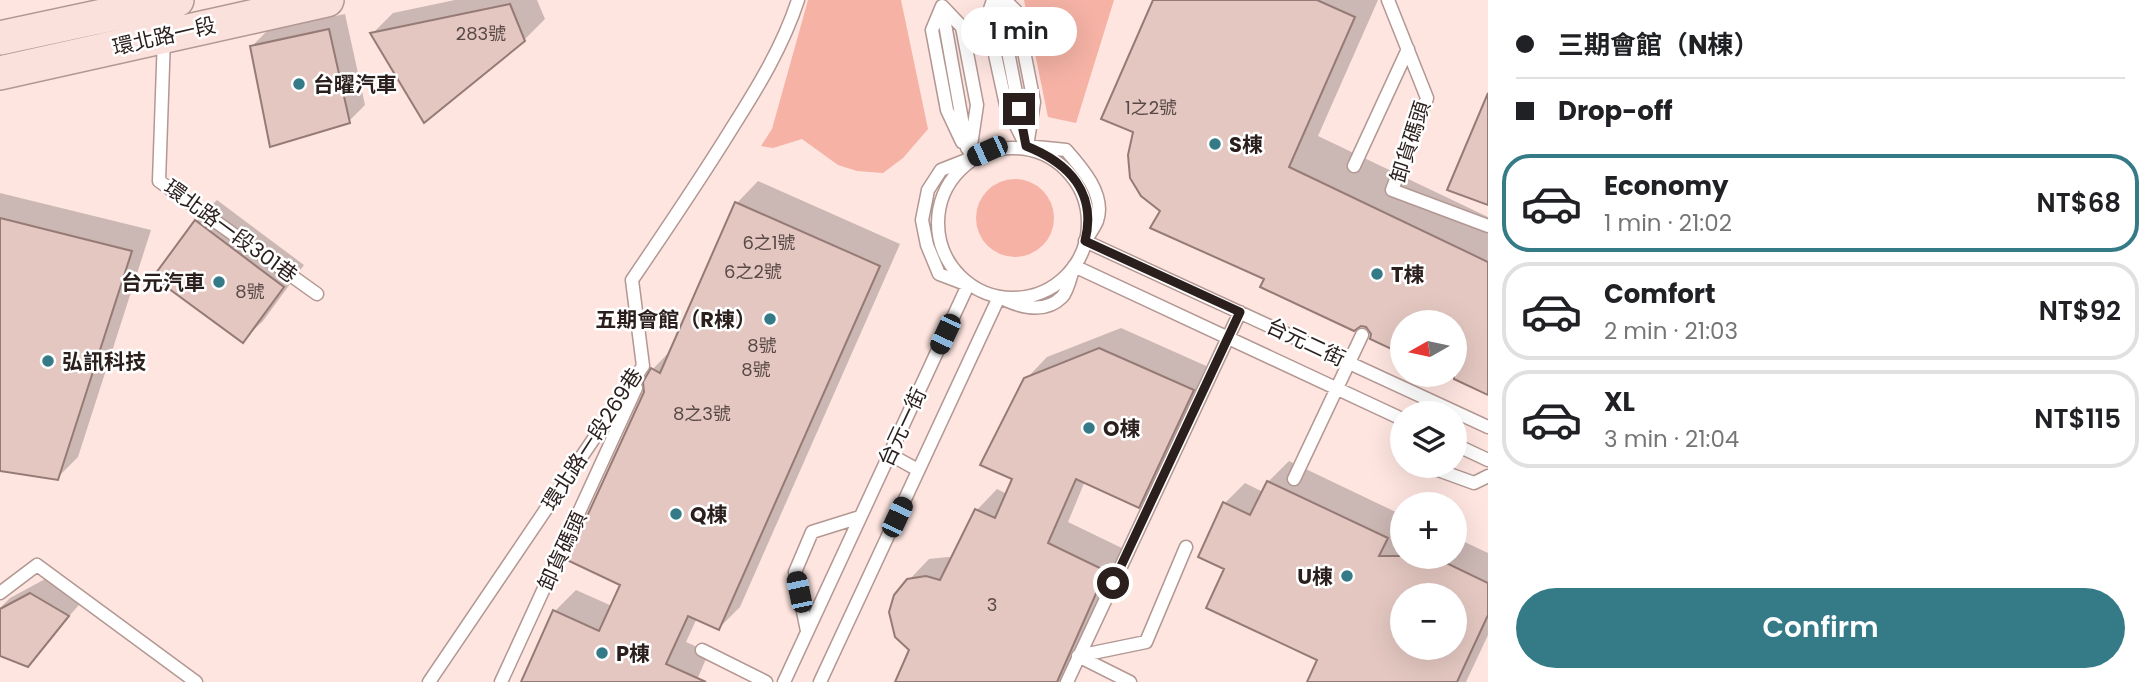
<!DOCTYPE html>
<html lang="en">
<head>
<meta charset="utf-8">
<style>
  :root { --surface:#fff; --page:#f2f2f2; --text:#202124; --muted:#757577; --line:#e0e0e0; --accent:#347a87 }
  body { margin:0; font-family:Poppins,"Noto Sans TC",sans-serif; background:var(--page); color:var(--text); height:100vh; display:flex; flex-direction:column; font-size:26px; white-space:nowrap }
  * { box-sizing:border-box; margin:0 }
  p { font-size:23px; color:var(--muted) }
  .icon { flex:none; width:38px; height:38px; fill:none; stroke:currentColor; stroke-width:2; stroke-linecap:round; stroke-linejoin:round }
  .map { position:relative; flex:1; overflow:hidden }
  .details { display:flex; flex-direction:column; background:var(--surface); width:665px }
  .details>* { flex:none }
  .hud { display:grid; align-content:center; height:154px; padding:0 28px; background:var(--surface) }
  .needle { width:46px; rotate:261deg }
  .controls { position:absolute; left:1390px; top:310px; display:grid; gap:14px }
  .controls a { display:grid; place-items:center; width:77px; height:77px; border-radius:50%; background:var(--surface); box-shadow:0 7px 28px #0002; font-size:35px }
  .end { position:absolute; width:32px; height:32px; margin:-16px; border:9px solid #2a1f1d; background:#fff; box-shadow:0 0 0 4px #fff }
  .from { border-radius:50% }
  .bubble { position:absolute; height:49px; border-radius:24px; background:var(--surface); box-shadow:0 7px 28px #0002; font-size:23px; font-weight:600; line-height:49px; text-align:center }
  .car { position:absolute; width:21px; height:42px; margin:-21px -10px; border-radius:9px; box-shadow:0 0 5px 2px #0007; background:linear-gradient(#222 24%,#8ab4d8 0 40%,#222 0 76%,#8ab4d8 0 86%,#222 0) }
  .hud b { display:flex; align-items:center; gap:24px; height:66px; font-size:26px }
  .hud b+b { border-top:2px solid var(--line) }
  .hud i { width:18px; height:18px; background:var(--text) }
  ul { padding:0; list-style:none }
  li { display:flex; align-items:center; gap:21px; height:98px; margin:0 14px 10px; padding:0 14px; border:4px solid var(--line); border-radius:28px }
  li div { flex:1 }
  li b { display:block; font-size:26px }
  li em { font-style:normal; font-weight:600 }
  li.selected { border-color:var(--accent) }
  li>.icon { width:63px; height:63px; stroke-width:1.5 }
  .cta { display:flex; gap:14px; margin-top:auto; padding:14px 28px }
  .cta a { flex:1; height:80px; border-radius:42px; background:var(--accent); color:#fff; font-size:28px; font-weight:600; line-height:80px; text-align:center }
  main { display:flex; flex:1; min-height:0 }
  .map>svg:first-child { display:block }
  .green { fill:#f5b2a5 }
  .shadow { fill:#0003; fill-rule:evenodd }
  .building { fill:#e4c7c1; stroke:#957a75; stroke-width:2; fill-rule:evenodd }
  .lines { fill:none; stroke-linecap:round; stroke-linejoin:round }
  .lane-casing { stroke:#b39792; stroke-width:15 }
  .secondary-casing { stroke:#b39792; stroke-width:36 }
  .lane { stroke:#fff; stroke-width:12 }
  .secondary { stroke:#fae1dc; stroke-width:33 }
  .route { stroke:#2a1f1d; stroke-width:9 }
  .poi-dot { fill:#347a87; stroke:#fff; stroke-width:2.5 }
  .labels { text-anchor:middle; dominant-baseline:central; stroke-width:5; stroke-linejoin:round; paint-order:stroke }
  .number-label { font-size:18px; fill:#584946 }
  .street-label { font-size:21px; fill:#2a1f1d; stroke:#fff }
  .poi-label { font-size:21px; font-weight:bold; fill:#2a1f1d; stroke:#fff; text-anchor:start }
</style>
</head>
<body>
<main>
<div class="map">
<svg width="1488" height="682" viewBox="0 0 1488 682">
  <rect width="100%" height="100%" fill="#fee5e0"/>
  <path class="green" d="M808 0H901L928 129 903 158 883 173 857 171 838 165 802 139 773 148 761 146 772 129Z
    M1024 0H1114L1076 123 1048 117Z
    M976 218a39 39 0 1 1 78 0a39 39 0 1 1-78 0Z"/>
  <path class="shadow" d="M455 0H537L545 19 524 40 373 33 393 13Z
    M1155 0H1378L1318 136 1488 217V393L1449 374H1454V322H1402L1372 333 1367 326 1266 278 1162 211Z
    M345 14 365 105 349 121 252 46 268 30Z
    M758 181 900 244 740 607 719 628 697 618 686 642 709 652 696 682H523L555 611 576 590 612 606 622 584 646 392 644 383 653 369 673 348 737 203Z
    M0 193 151 230 78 457 57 478 0 470Z
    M217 200 304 265 263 321 242 341 155 276 196 221Z
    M1121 328 1213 369 1159 486 1138 506 1085 481 1068 522 1126 550 1067 682H897L911 650 908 581 929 559 948 557 953 558 977 510 997 489 1007 494 1014 478 1026 379 1047 357Z
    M1289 461 1402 515V556H1454V537L1488 553V635L1466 682H1309L1320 660 1226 568 1225 503 1245 483 1263 492 1268 482ZM1402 595H1454V648H1402Z
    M47 578 84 599 27 665 0 654V608L10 598Z"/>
  <path class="building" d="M1153 0H1317L1355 17 1289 167 1488 262V395L1454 379V322H1402V354L1370 339 1371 334 1366 327 1361 326 1354 331 1260 287 1264 279 1150 228 1160 211 1141 196 1130 178 1128 155 1133 132 1101 119Z
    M510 4 525 41 424 123 370 33Z
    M329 29 350 123 270 147 250 46Z
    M1488 93V205L1447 190Z
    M735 202 880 266 719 630 688 616 666 664 706 682H521L553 610 599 631 620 585 567 560 644 392 643 382 651 368 660 373Z
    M0 218 132 251 58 480 0 471Z
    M195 220 284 287 243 343 153 277Z
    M1099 348 1194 390 1139 508 1076 479 1048 543 1106 571 1057 682H895L909 650 895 637 889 612 894 595 907 579 926 576 940 580 975 509 995 518 1012 479 980 465 1024 378Z
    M1267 481 1388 538 1379 556H1432L1488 583V615L1457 682H1307L1317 660 1206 608 1224 569 1198 557 1223 502 1250 515ZM1402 595H1454V648H1402Z
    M30 593 69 616 28 667 0 656V609Z"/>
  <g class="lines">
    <g class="lane-casing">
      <path id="lane" d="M993 0 987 18 1006 105 1026 146
        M998 0 1023 129
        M1005 0 1016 11 1034 102 1027 146
        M1388 0 1427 98 1392 190 1488 226
        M942 6 962 27 977 105 969 159
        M942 6 932 30 947 110 962 142
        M942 7 967 148
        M164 37 159 181 317 294
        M1026 146 1066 150C1082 168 1106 195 1097 221 1094 228 1089 235 1085 241L1488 427
        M938 223a75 75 0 1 1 150 0a75 75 0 1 1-150 0Z
        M1354 166 1408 49
        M1454 444 1488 460
        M889 454 918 470
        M1427 466 1474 483 1488 476
        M1294 479 1362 335
        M0 593 37 565 196 682
        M807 631 795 572 812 532 860 517
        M702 650 766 682
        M1078 656 1146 642 1186 547
        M1078 656 1130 682
        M429 682 643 366 632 280C666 230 700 180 732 128 758 87 783 46 798 0
        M501 682 636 388 634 385
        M784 682 968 285 939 274 927 245 922 220 928 190 941 170 969 159
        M820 682 999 297C1017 306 1044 315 1062 297 1068 291 1071 275 1074 266L1402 419
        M1067 682 1240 312"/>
    </g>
    <g class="secondary-casing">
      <path id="secondary" d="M0 38 177 0
        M0 73 327 0"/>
    </g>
    <use href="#lane" class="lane"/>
    <use href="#secondary" class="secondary"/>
  </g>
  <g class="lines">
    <path class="route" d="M1019 109 1026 146C1069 163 1097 193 1085 241L1240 312 1113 583"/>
  </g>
  <g class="poi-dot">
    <circle cx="299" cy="84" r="7"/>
    <circle cx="1215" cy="144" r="7"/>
    <circle cx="1377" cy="274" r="7"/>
    <circle cx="219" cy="282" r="7"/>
    <circle cx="770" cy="319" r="7"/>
    <circle cx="48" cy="361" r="7"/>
    <circle cx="1089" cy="428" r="7"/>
    <circle cx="676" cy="514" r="7"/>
    <circle cx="1347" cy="576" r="7"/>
    <circle cx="602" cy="653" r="7"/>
  </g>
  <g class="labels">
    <g class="number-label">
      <text x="481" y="33">283號</text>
      <text x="1151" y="107">1之2號</text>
      <text x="769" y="242">6之1號</text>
      <text x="753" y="271">6之2號</text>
      <text x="250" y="291">8號</text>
      <text x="762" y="345">8號</text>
      <text x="756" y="369">8號</text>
      <text x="702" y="413">8之3號</text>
      <text x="992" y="604">3</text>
    </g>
    <g class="street-label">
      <text transform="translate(164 36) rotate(-13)">環北路一段</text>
      <text transform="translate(1410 142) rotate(-72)">卸貨碼頭</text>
      <text transform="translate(231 231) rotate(36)">環北路一段301巷</text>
      <text transform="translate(1306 342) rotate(25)">台元二街</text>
      <text transform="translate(902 427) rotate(-65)">台元一街</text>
      <text transform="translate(592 439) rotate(-57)">環北路一段269巷</text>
      <text transform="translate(562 551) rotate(-65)">卸貨碼頭</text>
    </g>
    <g class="poi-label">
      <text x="313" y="84">台曜汽車</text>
      <text x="1229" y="144">S棟</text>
      <text x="1391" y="274">T棟</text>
      <text x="205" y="282" text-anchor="end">台元汽車</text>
      <text x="756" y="319" text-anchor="end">五期會館（R棟）</text>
      <text x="62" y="361">弘訊科技</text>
      <text x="1103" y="428">O棟</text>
      <text x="690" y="514">Q棟</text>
      <text x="1333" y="576" text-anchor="end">U棟</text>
      <text x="616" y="653">P棟</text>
    </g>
  </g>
</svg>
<div class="controls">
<a><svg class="needle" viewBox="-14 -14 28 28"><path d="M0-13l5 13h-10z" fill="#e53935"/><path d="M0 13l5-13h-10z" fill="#757577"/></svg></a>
<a><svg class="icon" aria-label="layers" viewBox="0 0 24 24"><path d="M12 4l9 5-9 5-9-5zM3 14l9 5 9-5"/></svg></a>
<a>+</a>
<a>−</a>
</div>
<i class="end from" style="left:1113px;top:583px"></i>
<i class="end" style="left:1019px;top:109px"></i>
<div class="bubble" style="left:961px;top:7px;width:116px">1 min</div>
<i class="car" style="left:987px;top:151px;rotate:246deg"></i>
<i class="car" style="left:945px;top:334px;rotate:205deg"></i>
<i class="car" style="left:897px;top:517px;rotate:25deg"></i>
<i class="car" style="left:799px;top:592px;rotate:348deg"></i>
</div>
<section class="details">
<div class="hud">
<b><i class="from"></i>三期會館（N棟）</b>
<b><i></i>Drop-off</b>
</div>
<ul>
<li class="selected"><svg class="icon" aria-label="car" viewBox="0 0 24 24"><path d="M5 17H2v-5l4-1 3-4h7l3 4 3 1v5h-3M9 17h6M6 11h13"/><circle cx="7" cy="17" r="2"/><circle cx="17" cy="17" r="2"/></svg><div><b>Economy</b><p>1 min · 21:02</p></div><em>NT$68</em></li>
<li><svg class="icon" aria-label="car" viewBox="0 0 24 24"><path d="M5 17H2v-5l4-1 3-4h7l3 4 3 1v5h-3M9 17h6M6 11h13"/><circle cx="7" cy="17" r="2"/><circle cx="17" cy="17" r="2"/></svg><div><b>Comfort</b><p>2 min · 21:03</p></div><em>NT$92</em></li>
<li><svg class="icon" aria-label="car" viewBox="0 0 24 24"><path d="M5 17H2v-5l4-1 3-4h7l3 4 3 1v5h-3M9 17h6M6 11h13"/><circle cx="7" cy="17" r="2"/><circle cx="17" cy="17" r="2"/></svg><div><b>XL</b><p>3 min · 21:04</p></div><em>NT$115</em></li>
</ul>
<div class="cta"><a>Confirm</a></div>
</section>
</main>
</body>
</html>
